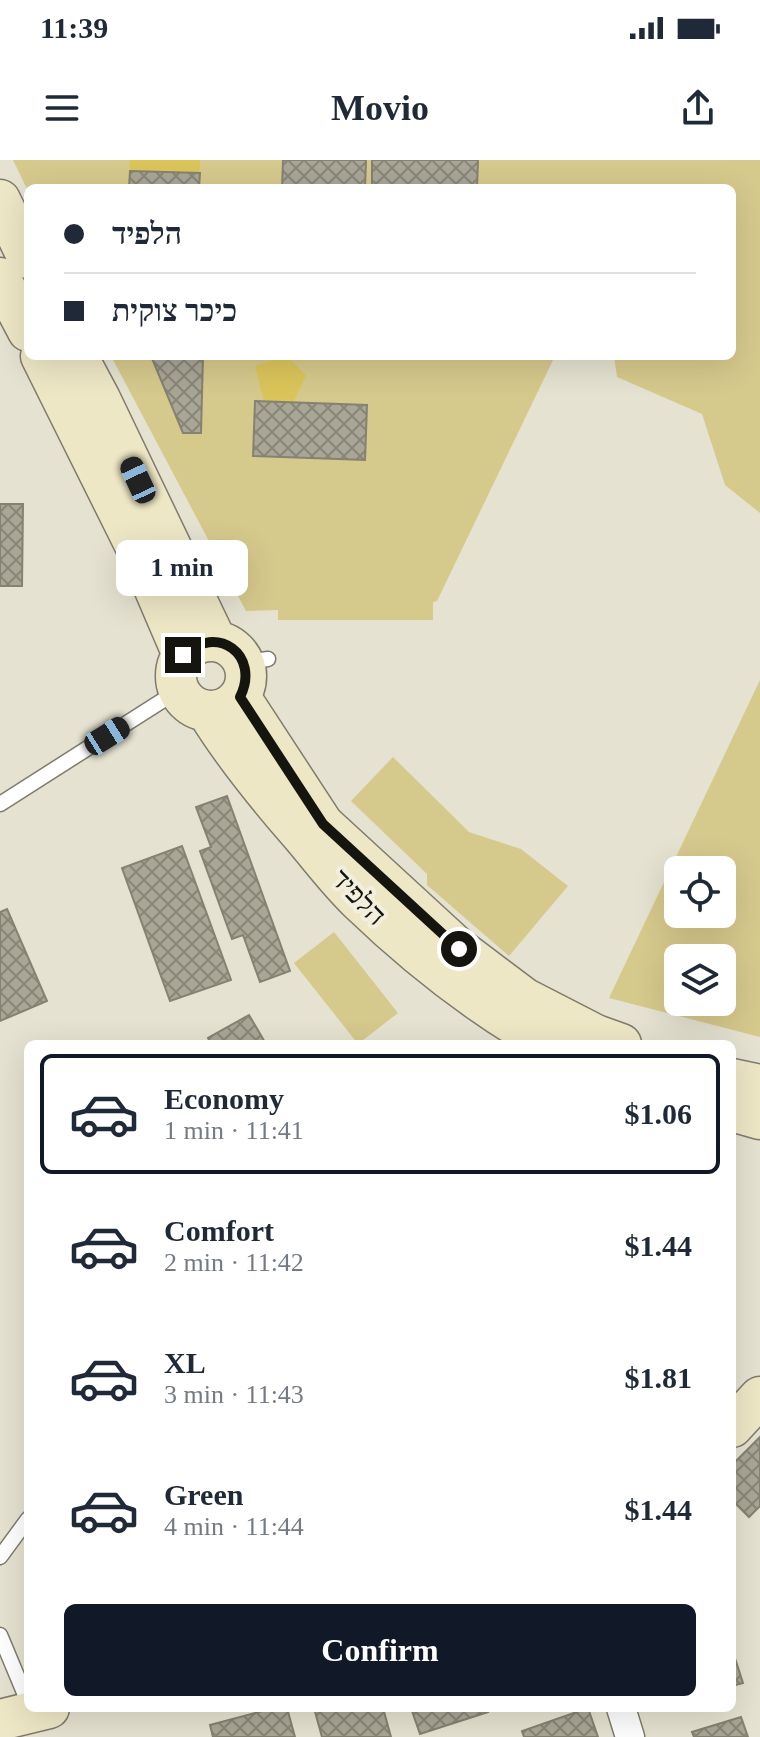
<!DOCTYPE html>
<html lang="en">
<head>
<meta charset="utf-8">
<style>
  :root { --surface:#fff; --page:#f6f6f7; --text:#1f2937; --muted:#747a83; --line:#e0e1e3; --accent:#111827 }
  body { margin:0; font-family:"Times New Roman",Heebo,serif; background:var(--page); color:var(--text); height:100vh; display:flex; flex-direction:column; font-size:30px; white-space:nowrap }
  * { box-sizing:border-box; margin:0 }
  p { font-size:26px; color:var(--muted) }
  .icon { flex:none; width:44px; height:44px; fill:none; stroke:currentColor; stroke-width:2; stroke-linecap:round; stroke-linejoin:round }
  .map { position:relative; flex:1; overflow:hidden }
  .drawer { position:absolute; left:24px; top:880px; width:712px; height:672px; display:flex; flex-direction:column; background:var(--surface); border-radius:12px; box-shadow:0 8px 32px #0002 }
  .drawer>* { flex:none }
  .top-card { position:absolute; left:24px; top:24px; width:712px; height:176px; border-radius:12px; box-shadow:0 8px 32px #0002; display:grid; align-content:center; height:176px; padding:0 40px; background:var(--surface) }
  .buttons { position:absolute; left:664px; top:696px; display:grid; gap:16px }
  .buttons a { display:grid; place-items:center; width:72px; height:72px; border-radius:12px; background:var(--surface); box-shadow:0 8px 32px #0002; font-size:40px }
  .end { position:absolute; width:36px; height:36px; margin:-18px; border:10px solid #15140e; background:#fff; box-shadow:0 0 0 4px #fff }
  .from { border-radius:50% }
  .bubble { position:absolute; height:56px; border-radius:12px; background:var(--surface); box-shadow:0 8px 32px #0002; font-size:26px; font-weight:700; line-height:56px; text-align:center }
  .car { position:absolute; width:24px; height:48px; margin:-24px -12px; border-radius:10px; box-shadow:0 0 6px 2px #0007; background:linear-gradient(#222 24%,#8ab4d8 0 40%,#222 0 76%,#8ab4d8 0 86%,#222 0) }
  .top-card b { display:flex; align-items:center; gap:28px; height:76px; font-size:30px }
  .top-card b+b { border-top:2px solid var(--line) }
  .top-card i { width:20px; height:20px; background:var(--text) }
  ul { padding:14px 0 0; list-style:none }
  li { display:flex; align-items:center; gap:24px; height:120px; margin:0 16px 12px; padding:0 24px; border:4px solid transparent; border-radius:12px }
  li div { flex:1 }
  li b { display:block; font-size:30px }
  li em { font-style:normal; font-weight:700 }
  li.current { border-color:var(--accent) }
  li>.icon { width:72px; height:72px; stroke-width:1.5 }
  .button { display:flex; gap:16px; margin-top:auto; padding:16px 40px }
  .button a { flex:1; height:92px; border-radius:12px; background:var(--accent); color:#fff; font-size:32px; font-weight:700; line-height:92px; text-align:center }
  .status { display:flex; justify-content:space-between; align-items:center; height:56px; padding:0 40px; background:var(--surface); direction:ltr }
  .status svg { height:22px; fill:currentColor }
  header { display:flex; justify-content:space-between; align-items:center; height:104px; padding:0 40px; background:var(--surface); font-size:36px; font-weight:700 }
  .map>svg:first-child { display:block }
  .park { fill:#d6c98c; fill-rule:evenodd }
  .water { fill:#dbc55a }
  .building { fill:url(#building-cross-hatch); stroke:#858272; stroke-width:2 }
  .lines { fill:none; stroke-linecap:round; stroke-linejoin:round }
  .lane-casing { stroke:#7e7b6c; stroke-width:17 }
  .street-casing { stroke:#7e7b6c; stroke-width:31 }
  .secondary-casing { stroke:#7e7b6c; stroke-width:43 }
  .lane { stroke:#fff; stroke-width:14 }
  .street { stroke:#fff; stroke-width:28 }
  .secondary { stroke:#eee7c6; stroke-width:40 }
  .route { stroke:#15140e; stroke-width:10 }
  .labels { text-anchor:middle; dominant-baseline:central; stroke-width:8; stroke-linejoin:round; paint-order:stroke }
  .street-label { font-size:28px; fill:#15140e; stroke:#f2efde }
</style>
</head>
<body>
<div class="status"><b>11:39</b><svg viewBox="0 0 49 12"><path d="M0 12V9h3v3zM5 12V6h3v6zM10 12V3h3v9zM15 12V0h3v12zM26 1h20v11H26zM47 4h2v5h-2z"/></svg></div>
<header><svg class="icon" aria-label="menu" viewBox="0 0 24 24"><path d="M4 6h16M4 12h16M4 18h16"/></svg>Movio<svg class="icon" aria-label="share" viewBox="0 0 24 24"><path d="M12 15V3M7 8l5-5 5 5M5 13v7h14v-7"/></svg></header>
<div class="map">
<svg width="760" height="1577" viewBox="0 0 760 1577">
  <defs>
    <pattern id="building-cross-hatch" width="8" height="8" patternUnits="userSpaceOnUse" patternTransform="scale(2)"><rect width="8" height="8" fill="#a9a696"/><path d="M0 0l8 8M0 8l8-8" fill="none" stroke="#888679"/></pattern>
  </defs>
  <rect width="100%" height="100%" fill="#e5e2d1"/>
  <path class="park" d="M13 0H760V353L725 325 702 254 617 217 614 196H732V28H28V31Z
    M111 196H555L437 441 433 442V460H278V450L246 451Z
    M760 520V877L609 838ZM678 710H722V754H678ZM678 798H722V842H678Z
    M393 597 469 672 521 689 568 726 509 796 427 725V714L351 641Z
    M334 772 398 853 358 884 294 803Z"/>
  <path class="water" d="M130 0H200L199 28H129Z
    M286 196 306 215 293 243 264 242 255 206Z"/>
  <path class="building" d="M283 0H366L365 28H282Z
    M372 0H478L477 28H372Z
    M130 11 200 13 199 28H129Z
    M151 196H203L201 273H183Z
    M255 241 367 245 365 300 253 296Z
    M0 344H23L22 426H0Z
    M227 636 290 811 260 822 243 775 232 779 200 691 211 687 196 647Z
    M182 686 231 820 170 841 122 708Z
    M7 749 47 841 0 861V752Z
    M249 855 266 884H211L208 878Z
    M760 1277V1346L749 1357 732 1340V1305Z
    M732 1489 743 1523 732 1526Z
    M274 1548H287L295 1577H213L210 1565Z
    M314 1548H383L391 1577H322Z
    M411 1548H487L488 1552 420 1574Z
    M588 1548 598 1577H524L522 1571Z
    M741 1557 748 1577H694L692 1572Z"/>
  <g class="lines">
    <g class="lane-casing">
      <path id="lane" d="M244 502 268 499
        M0 644 179 530
        M0 1397 28 1359
        M0 1475 28 1542"/>
    </g>
    <g class="street-casing">
      <path id="street" d="M621 1548 630 1577"/>
    </g>
    <g class="secondary-casing">
      <path id="secondary" d="M0 40 28 98
        M0 118 28 171
        M41 196 141 397 183 495
        M77 196 100 239 216 481
        M176 516a35 35 0 1 1 70 0a35 35 0 1 1-70 0Z
        M240 537 323 664 459 789 524 838 596 875 621 884
        M207 551C234 595 266 634 299 672 319 695 337 720 359 741 416 796 478 845 547 884
        M732 919 760 925
        M732 951 760 959
        M732 1267 760 1237
        M0 1560 49 1548"/>
    </g>
    <use href="#lane" class="lane"/>
    <use href="#street" class="street"/>
    <use href="#secondary" class="secondary"/>
  </g>
  <g class="lines">
    <path class="route" d="M183 495C217 463 261 495 240 537L323 664 459 789"/>
  </g>
  <g class="labels">
    <g class="street-label">
      <text transform="translate(359 737) rotate(46)">הלפיד</text>
    </g>
  </g>
</svg>
<div class="buttons">
<a><svg class="icon" aria-label="locate" viewBox="0 0 24 24"><circle cx="12" cy="12" r="6"/><path d="M12 2v4M12 18v4M2 12h4M18 12h4"/></svg></a>
<a><svg class="icon" aria-label="layers" viewBox="0 0 24 24"><path d="M12 4l9 5-9 5-9-5zM3 14l9 5 9-5"/></svg></a>
</div>
<i class="end from" style="left:459px;top:789px"></i>
<i class="end" style="left:183px;top:495px"></i>
<div class="bubble" style="left:116px;top:380px;width:132px">1 min</div>
<i class="car" style="left:138px;top:320px;rotate:335deg"></i>
<i class="car" style="left:107px;top:576px;rotate:58deg"></i>
<div class="top-card">
<b><i class="from"></i>הלפיד</b>
<b><i></i>כיכר צוקית</b>
</div>
<section class="drawer">
<ul>
<li class="current"><svg class="icon" aria-label="car" viewBox="0 0 24 24"><path d="M5 17H2v-5l4-1 3-4h7l3 4 3 1v5h-3M9 17h6M6 11h13"/><circle cx="7" cy="17" r="2"/><circle cx="17" cy="17" r="2"/></svg><div><b>Economy</b><p>1 min · 11:41</p></div><em>$1.06</em></li>
<li><svg class="icon" aria-label="car" viewBox="0 0 24 24"><path d="M5 17H2v-5l4-1 3-4h7l3 4 3 1v5h-3M9 17h6M6 11h13"/><circle cx="7" cy="17" r="2"/><circle cx="17" cy="17" r="2"/></svg><div><b>Comfort</b><p>2 min · 11:42</p></div><em>$1.44</em></li>
<li><svg class="icon" aria-label="car" viewBox="0 0 24 24"><path d="M5 17H2v-5l4-1 3-4h7l3 4 3 1v5h-3M9 17h6M6 11h13"/><circle cx="7" cy="17" r="2"/><circle cx="17" cy="17" r="2"/></svg><div><b>XL</b><p>3 min · 11:43</p></div><em>$1.81</em></li>
<li><svg class="icon" aria-label="car" viewBox="0 0 24 24"><path d="M5 17H2v-5l4-1 3-4h7l3 4 3 1v5h-3M9 17h6M6 11h13"/><circle cx="7" cy="17" r="2"/><circle cx="17" cy="17" r="2"/></svg><div><b>Green</b><p>4 min · 11:44</p></div><em>$1.44</em></li>
</ul>
<div class="button"><a>Confirm</a></div>
</section>
</div>
</body>
</html>
